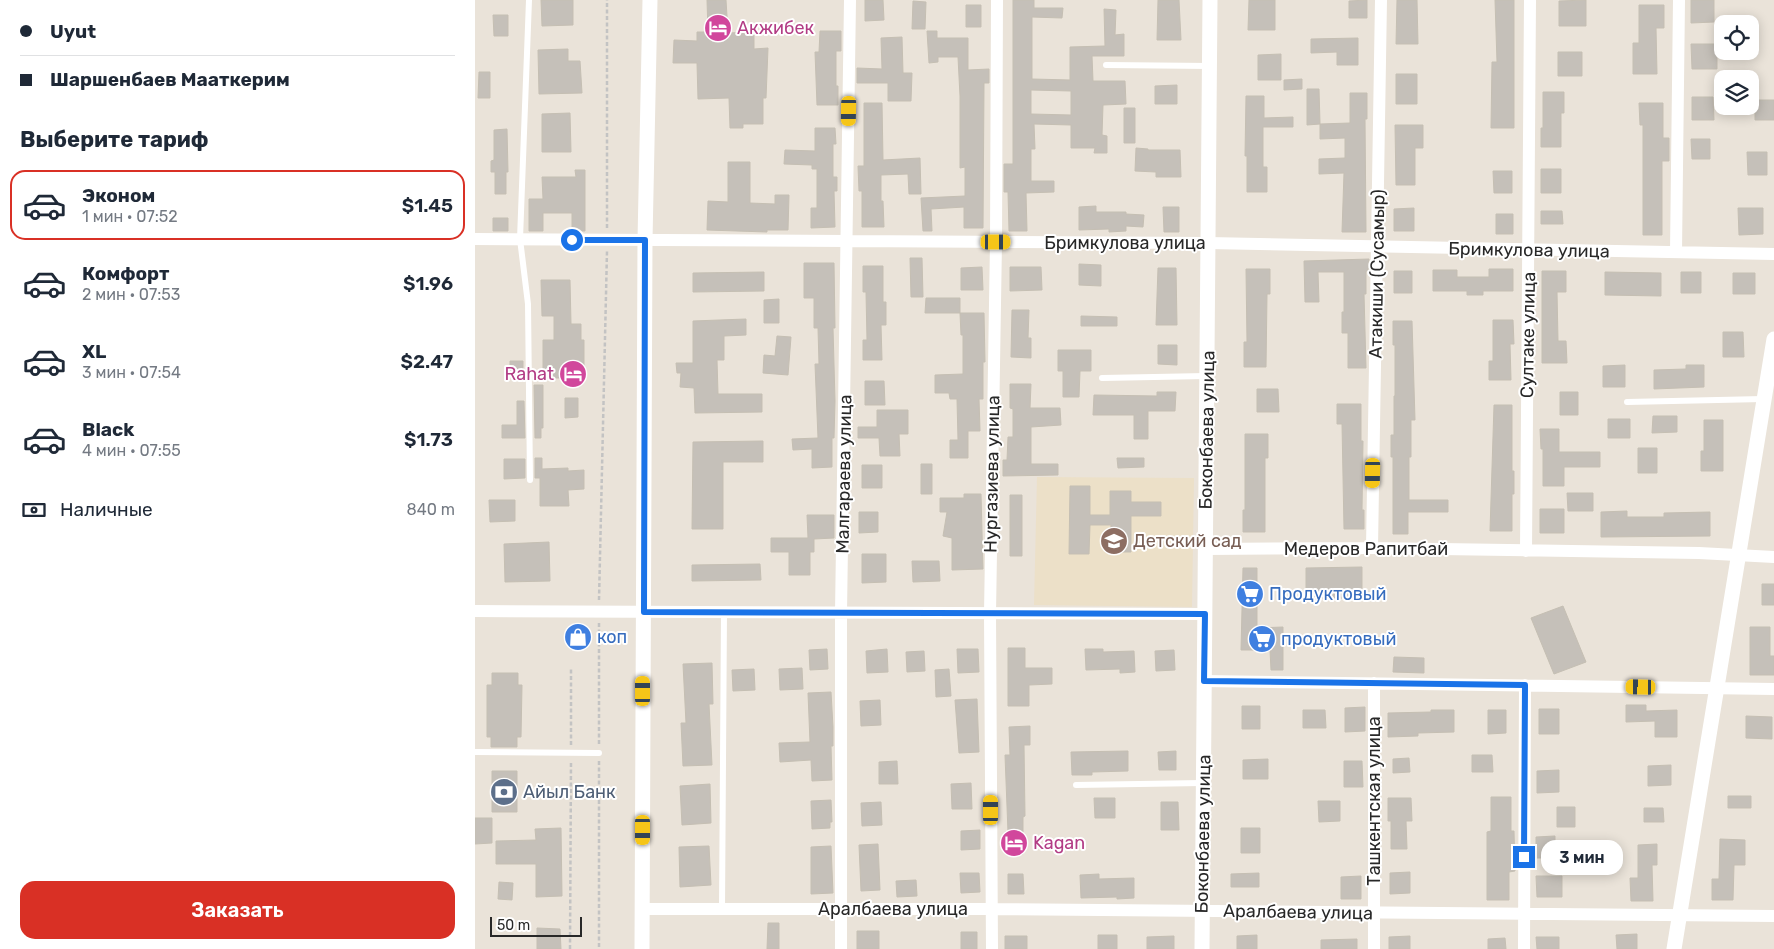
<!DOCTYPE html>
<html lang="ru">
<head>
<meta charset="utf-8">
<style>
  :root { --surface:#fff; --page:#f6f6f7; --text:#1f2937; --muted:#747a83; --line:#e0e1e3; --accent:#d93025 }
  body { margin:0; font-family:Rubik,sans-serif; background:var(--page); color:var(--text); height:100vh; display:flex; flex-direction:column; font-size:19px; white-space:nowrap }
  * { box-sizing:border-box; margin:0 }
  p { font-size:16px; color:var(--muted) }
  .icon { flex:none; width:28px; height:28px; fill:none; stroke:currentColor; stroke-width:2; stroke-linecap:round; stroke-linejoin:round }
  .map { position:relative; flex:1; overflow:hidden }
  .side { display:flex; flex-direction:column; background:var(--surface); width:475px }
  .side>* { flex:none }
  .hud { display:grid; align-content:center; height:110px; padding:0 20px; background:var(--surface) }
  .controls { position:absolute; left:1239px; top:15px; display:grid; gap:10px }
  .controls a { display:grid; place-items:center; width:45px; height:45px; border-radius:10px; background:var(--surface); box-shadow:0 2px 12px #0003; font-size:25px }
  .scale { position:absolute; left:15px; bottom:12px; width:92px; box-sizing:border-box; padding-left:5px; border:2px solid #282828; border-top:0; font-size:14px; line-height:18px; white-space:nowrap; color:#282828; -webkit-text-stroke:4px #fff; paint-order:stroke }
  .end { position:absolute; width:22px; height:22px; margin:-11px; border:6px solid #1a73e8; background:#fff; box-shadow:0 0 0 2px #fff }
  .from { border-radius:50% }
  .bubble { position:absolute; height:35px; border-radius:15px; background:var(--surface); box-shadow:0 2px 12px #0003; font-size:16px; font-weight:600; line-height:35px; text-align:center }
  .car { position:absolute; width:15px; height:30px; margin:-15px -8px; border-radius:6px; box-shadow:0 0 4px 1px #0007; background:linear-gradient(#f5c518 24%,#345 0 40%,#f5c518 0 76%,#345 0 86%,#f5c518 0) }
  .hud b { display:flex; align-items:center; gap:18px; height:48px; font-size:19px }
  .hud b+b { border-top:1px solid var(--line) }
  .hud i { width:12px; height:12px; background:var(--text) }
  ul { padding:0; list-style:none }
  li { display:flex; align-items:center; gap:15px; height:70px; margin:0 10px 8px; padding:0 10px; border:2px solid transparent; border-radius:15px }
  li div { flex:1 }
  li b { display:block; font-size:19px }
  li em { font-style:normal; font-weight:600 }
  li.active { border-color:var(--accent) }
  li>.icon { width:45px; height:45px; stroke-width:1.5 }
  h2 { padding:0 20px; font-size:22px; line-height:60px }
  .pay { display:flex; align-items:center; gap:12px; height:55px; padding:0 20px; font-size:19px }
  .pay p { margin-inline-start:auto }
  .cta { display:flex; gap:10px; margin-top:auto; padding:10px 20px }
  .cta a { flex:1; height:58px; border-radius:15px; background:var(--accent); color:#fff; font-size:20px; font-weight:600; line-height:58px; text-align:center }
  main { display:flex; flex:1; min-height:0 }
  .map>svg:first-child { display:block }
  .education { fill:#ece0c8 }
  .building { fill:#c5c0b9; stroke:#c5bfb3; fill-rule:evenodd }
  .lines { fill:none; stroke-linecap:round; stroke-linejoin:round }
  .path { stroke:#c3c3c3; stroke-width:2.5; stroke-dasharray:4 2.5; stroke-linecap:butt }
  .service { stroke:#fff; stroke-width:6 }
  .minor { stroke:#fff; stroke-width:12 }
  .tertiary { stroke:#fff; stroke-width:15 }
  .route { stroke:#1a73e8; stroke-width:6 }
  .labels { text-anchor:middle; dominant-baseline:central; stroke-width:4; stroke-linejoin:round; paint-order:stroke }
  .hotel-label { font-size:18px; fill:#b23c85; stroke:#fff; text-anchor:start }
  .street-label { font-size:18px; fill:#282828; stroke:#fff }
  .education-label { font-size:18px; fill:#785e54; stroke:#fff; text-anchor:start }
  .shop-label { font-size:18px; fill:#366cbe; stroke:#fff; text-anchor:start }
  .service-label { font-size:18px; fill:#4e5e75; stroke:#fff; text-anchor:start }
</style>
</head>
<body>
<main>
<section class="side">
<div class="hud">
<b><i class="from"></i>Uyut</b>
<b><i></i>Шаршенбаев Мааткерим</b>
</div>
<h2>Выберите тариф</h2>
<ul>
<li class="active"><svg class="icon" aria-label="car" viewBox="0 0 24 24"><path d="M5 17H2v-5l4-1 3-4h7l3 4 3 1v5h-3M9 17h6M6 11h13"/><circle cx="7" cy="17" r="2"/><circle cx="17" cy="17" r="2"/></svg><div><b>Эконом</b><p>1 мин · 07:52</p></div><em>$1.45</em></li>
<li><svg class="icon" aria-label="car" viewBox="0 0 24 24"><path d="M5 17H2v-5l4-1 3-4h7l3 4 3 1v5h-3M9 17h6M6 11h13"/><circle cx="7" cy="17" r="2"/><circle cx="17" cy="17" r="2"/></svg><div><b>Комфорт</b><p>2 мин · 07:53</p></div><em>$1.96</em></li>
<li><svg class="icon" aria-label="car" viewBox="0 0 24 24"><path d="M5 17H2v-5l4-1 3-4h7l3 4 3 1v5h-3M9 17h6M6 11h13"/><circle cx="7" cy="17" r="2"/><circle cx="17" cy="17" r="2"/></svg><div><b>XL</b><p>3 мин · 07:54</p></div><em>$2.47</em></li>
<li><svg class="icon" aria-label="car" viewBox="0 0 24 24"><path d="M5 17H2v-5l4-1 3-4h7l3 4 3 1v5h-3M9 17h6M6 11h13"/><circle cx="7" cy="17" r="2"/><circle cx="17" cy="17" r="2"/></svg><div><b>Black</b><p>4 мин · 07:55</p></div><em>$1.73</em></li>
</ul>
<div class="pay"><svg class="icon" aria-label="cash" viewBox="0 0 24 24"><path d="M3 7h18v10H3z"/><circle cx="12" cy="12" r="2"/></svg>Наличные<p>840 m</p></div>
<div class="cta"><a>Заказать</a></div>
</section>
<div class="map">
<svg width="1299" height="949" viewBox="0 0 1299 949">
  <rect width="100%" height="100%" fill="#eae3d9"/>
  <path class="education" d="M562 477 719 478 717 607 559 605Z"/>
  <path class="building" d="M66 0H98V25L67 26Z
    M232 0H251L253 33 279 32V49L293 48 291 98H288V124H268V128H255L254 98 223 99 222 63H198L199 40 222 41V32H233Z
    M390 0H408L409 20 390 21Z
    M538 0H559V8H588L587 18 557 17V79L595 80V47L630 46 629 9 641 10 640 35 649 34V56H617L618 81H650L651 104 628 105 627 135 632 136V153H619L620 148H596V125L559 124 560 149H556V181H579V192L551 193 552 231H534L533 192H529V164H538ZM556 90 596 91V115L556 114Z
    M683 0H704L706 40H682Z
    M774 0H800V30H773Z
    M892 0V18H874V1Z
    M922 0H942L943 44H921Z
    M1020 0H1039V128H1016L1017 62H1022Z
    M1111 0V26H1084V1Z
    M1216 0H1239V22L1216 23Z
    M438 1 451 2 450 29H437Z
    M491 5H506V27H491Z
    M1164 5H1189V28H1181L1182 74H1158V43H1164Z
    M18 15H33V36H19Z
    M345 31H366V51H361V86H363V105H342L340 52H344Z
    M452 31H462V38H493V70L514 69V83H509L508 228H489V207L456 209 457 231H448L446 198 490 196V167L485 168V96L483 57H463V62L454 63Z
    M427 37 428 73H437L436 101H413V83H382V68L407 69 406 38Z
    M883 38V65H862V52L836 53V39Z
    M1216 44H1242V69H1217Z
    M93 49V61H105L107 93 64 94 63 50Z
    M1083 52H1107V76H1083Z
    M806 54V80H783V55Z
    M4 72H15V98H3Z
    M921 74H942V104H921Z
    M827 79V89L809 90V80Z
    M702 85V104H680V86Z
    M832 89H844L845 124 832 125Z
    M1068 92H1089V113H1086V147H1066V128H1068Z
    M875 93H892V119H890L891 232H867L869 173 844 174V159L870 158V138L845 139V124L875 123Z
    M771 96H789V118L818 117V127H788V167H792V192H772V156H770Z
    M1217 97H1238L1239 120H1217Z
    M1280 100H1299V120H1280Z
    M389 103H407L408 160 445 158 446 194H434L433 174 406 175V201H408L409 227H387V191H384L383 166H389Z
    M1164 103H1188V138H1194V161H1187V235H1168V125H1165Z
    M649 108H660V143H649Z
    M95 113 96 152H67V114Z
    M920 125H948V148H940V185H921Z
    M340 128H360L361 144H358V177H362V191H359L360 227 336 228V208H342V169H337V165L309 164 310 150 340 151Z
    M32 129 33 172H31V194H20V172H16V161L19 160V130Z
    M1216 139H1235V159H1217Z
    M661 148 673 149V150H705L706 177H681V172L660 171Z
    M1272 152H1292V175H1273Z
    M253 162H275V203L300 204V195H314L313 230H292V232L232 230 233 201 253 202Z
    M1066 169H1086V193H1066Z
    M100 170H110V231H97V213H68V231H54V199H68L67 177H101Z
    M1018 171H1037V193H1019Z
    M621 206V212H651V214L669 215 668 227 651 226V231L634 232V229L604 230V207Z
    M688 207H704V232H689Z
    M939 208V231H919V209Z
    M1263 208H1288V234L1264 235Z
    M1066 211H1087L1088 224H1066Z
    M1021 214H1038V234H1021Z
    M18 218H33V231H18Z
    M435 258H447L448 297H436Z
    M894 259 893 271H891V294H889L891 368H873V333H867V312H869V272H843L844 302H830L829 261Z
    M329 263H359L360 328H358L360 401 359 438H357V467L337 468V449L318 450 317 439 343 438 340 364H344L343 328H339V298H329Z
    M604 264 626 265V286L604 285Z
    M388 266H408V302H411V325H406L407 360H388V340H392L391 292H388Z
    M507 267 508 290H486V268Z
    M535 267H566L567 290 535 291Z
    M683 268H701L702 325H681Z
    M771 269H795V294H792L791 367H769V342H772Z
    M1014 269H1038V291H1008V295H992V291H958V270H982V277H1014Z
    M919 271H937V293H919Z
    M1067 271H1091V292H1082L1083 341H1091L1092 363H1067Z
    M289 272V291L218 292V273Z
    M1130 272 1186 273V296L1130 295Z
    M1206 272H1226V293H1206Z
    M1258 273H1280V294H1258Z
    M66 280H95L96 324H106V340H109V378H68V340H79V316H67Z
    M451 298H485V313H450Z
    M304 299V323H289V300Z
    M537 310H554L553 338H556V358L536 357Z
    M485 313H509L510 362H508V399H504L505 431H493V458H475V440H483L482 399H475L474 393H460V375L488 374V335H486Z
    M606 316 642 317V326H606Z
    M271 319V335L249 336V360H242L243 394H287V412L220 413 219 388 205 387 206 373H202L201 363H218V321Z
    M1018 320H1038L1039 344H1035L1036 380H1014V361H1018Z
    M918 321H937L940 420H936V457H934V500H973V512H933V534H918V457H916V435H919V396H920V345H918Z
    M1248 332H1268L1269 357H1248Z
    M302 336 316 337 313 375 288 373 289 355 300 356Z
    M683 345H702V365L683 364Z
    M583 350H616V371H605L604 397H588V371H583Z
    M35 361H48V372H35Z
    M1150 365V387H1128V366Z
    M1211 365H1229V387L1179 389V370L1211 369Z
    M390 381H409L410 405H390Z
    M535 384H556L555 408H585L586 425 556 427V464H583V475L528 476V460H532L533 437H538V409L535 408Z
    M59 385H68V428H66V438H60Z
    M782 389H803L804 412H782Z
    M682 392H701L700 411H673V439H659V415H618L619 395 682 396Z
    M1085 392H1103V415H1085Z
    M90 398H103V417L90 418Z
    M42 401H49L50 438H27V425H42Z
    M862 404H886V441H888L887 510H889V529H869L867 424H862Z
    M1019 405H1037V471H1039V494H1037V531H1015Z
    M402 410H433V434H424L425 456H405L404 438H383V427H402Z
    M1178 416H1202V432L1177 433Z
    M1133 419H1155V438H1133Z
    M1229 420H1248V471H1226V451H1229Z
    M1065 429H1084V452H1125V467H1089V486H1068V449H1066Z
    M770 434H793V458H790V532H768V510H770Z
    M288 441V462H248V529H217L218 442Z
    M1163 448H1182V473H1163Z
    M60 458H67V469L93 468V471L109 470V489L93 490 94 506H65V478H60Z
    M642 458H669V467L643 468Z
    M29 459H50V478L29 479Z
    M446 464H457V494H446Z
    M387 465H407V488H387Z
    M595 486H615V515H635V491H656V502H686V516H656V552H635L636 525H615L614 554H594Z
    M1092 493H1118V511H1093Z
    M489 494H506L508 569 477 570V538L468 536 472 512H465V498H489Z
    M535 495H547V556H535Z
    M14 500H40V521L15 522Z
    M1065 509H1089V533H1065Z
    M1152 511V517H1189V513L1235 512V536L1126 537V512Z
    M384 512H403V532L384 533Z
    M332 515H359V538L339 539V552H335V575H314V552H296V538H333Z
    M74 542 75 581 30 582 29 544Z
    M387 554H411V582L387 583Z
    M437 561H464L465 581 438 582Z
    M285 564 286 580 217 581V565Z
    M887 567V598H831V568Z
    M768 568H782V628L808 627V670H796L795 650H766Z
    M1287 584H1299V605H1287Z
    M1088 606 1111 662 1079 674 1056 618Z
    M1275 627H1295V656H1299V675H1275Z
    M533 648H550V668H577V684L554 685V706H533Z
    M352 649 353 669 335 670 334 650Z
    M412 649 413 672 392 673 391 651Z
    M482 649H503L504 672 483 673Z
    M610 649H628V652L659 651 660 672 645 673V669L611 670Z
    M699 650 700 670 681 671 680 651Z
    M449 651 450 671 432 672 431 652Z
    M919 657 949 658V673L918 672Z
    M237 663 238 704H234L237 765 208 766 206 723H211L208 664Z
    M327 668 328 689 305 690 304 669Z
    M279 669 280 690 258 691 257 670Z
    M474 669 476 696 461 697 460 670Z
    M17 673H43V685H47L46 737H42V747H16V737H12V685H17Z
    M356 692 358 727V746H356L357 780 337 781 336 760 305 762 304 743 335 742 333 693Z
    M502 699 504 752 484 753 480 700Z
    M405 700 406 725 386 726 385 701Z
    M1151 705H1171V711L1202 710V737H1180V721L1151 722Z
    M767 706H785V729H767Z
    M890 707V731L870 732V708Z
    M1064 709H1084V734H1064Z
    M828 710H850L851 728H828Z
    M956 710H979V732L943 733V736L913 737V713L956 712Z
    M1013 710H1031V733L1013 734Z
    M1271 716 1297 717V739L1271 738Z
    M555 726V745H549L550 816 548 817V854H531L530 832H533L530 755H535L534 727Z
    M653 751V771L617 772V775H597L596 752Z
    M701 751V770H684L683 752Z
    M997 755H1017L1018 772H997Z
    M934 758 935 772 918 773V759Z
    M793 759V779H768V760Z
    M422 761 423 784H404V762Z
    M869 761H887L888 787H869Z
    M1196 765V785L1173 786V766Z
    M1084 770V792L1062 793V771Z
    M17 771H42V812H17Z
    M496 783 497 809H477L476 784Z
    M235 784 236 823 207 825 205 786Z
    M1253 796H1276V808H1253Z
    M1016 797H1036V831H1039L1040 871 1034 872V900H1012V832L1016 831Z
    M619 798H640V818H620Z
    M913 798H936L937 821H931L932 849H916V821H913Z
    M356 800 357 822H355V828L337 829 336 801Z
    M843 801H865V821L844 822Z
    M406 802 407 825 387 826 386 803Z
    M686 802H703L704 830H686Z
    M1082 807H1100V827H1082Z
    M1169 808H1188L1189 822H1169Z
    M0 818H17V843L0 844Z
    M86 828 87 896 61 897V864H21V841L61 840 60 829Z
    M766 828H785V853H766Z
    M505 830V849L486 850V831Z
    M1080 836V858H1061V837Z
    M1245 839 1270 840V865H1259L1258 900H1237V879H1244Z
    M403 844 405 890 386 891 384 845Z
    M1182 844V865H1177L1178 901H1156L1155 878H1163V845Z
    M234 846 236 885 205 887 204 847Z
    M356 846 358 893 336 894V847Z
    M935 872V893L915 894V873Z
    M485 873H504L505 892 486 893Z
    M784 873V887H756V874Z
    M533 874H548L549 894H533Z
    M624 874V879L659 878V898L642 899V897L606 898 605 875Z
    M886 876V899H866V877Z
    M1061 876H1087V897H1062Z
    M441 880 442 896 422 897 421 881Z
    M24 882 38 883 37 900 23 899Z
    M293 923H304V949H292Z
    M62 928 85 929 86 949H62Z
    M382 931H404V949H382Z
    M486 932H502V949H486Z
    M1162 934V949H1142L1141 935Z
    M623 935H642V949H623Z
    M782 935V949H762V936Z
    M530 936H552V949H530Z
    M699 936V949H672V937Z
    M935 936V949H914V937Z
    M1061 937H1084V949H1062Z
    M1030 938 1031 949H1013V939Z
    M882 939V949H846V940Z"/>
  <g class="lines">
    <path class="path" d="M132 228V0
      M124 600 132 251
      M124 623V745
      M96 745V669
      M124 761V949
      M95 949 96 761"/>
    <path class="service" d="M54 0 45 239 53 304 55 480
      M631 65 735 66
      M627 378 731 376
      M1152 402 1288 399
      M0 752 124 753
      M601 785 727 783
      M247 909 249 612"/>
    <path class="minor" d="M0 239 733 243 1299 254
      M1201 252 1204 0
      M897 548 906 0
      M731 549 897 548 1224 553 1299 557
      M1051 551 1055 0
      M0 611 730 614
      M729 681 1299 689
      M899 683V949
      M167 909H516L1299 916
      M366 949V613L375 0
      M517 949 515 614 521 242 522 0
      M1049 949 1050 685"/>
    <path class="tertiary" d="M167 949 170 240 175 0
      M727 949 735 0
      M1199 949 1299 339"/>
  </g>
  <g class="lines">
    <path class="route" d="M97 240H170L169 612 730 614 729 681 1050 685 1049 857"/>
  </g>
  <defs>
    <g id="hotel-disc" transform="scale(1.4375)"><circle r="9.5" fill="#d1479c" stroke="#fff"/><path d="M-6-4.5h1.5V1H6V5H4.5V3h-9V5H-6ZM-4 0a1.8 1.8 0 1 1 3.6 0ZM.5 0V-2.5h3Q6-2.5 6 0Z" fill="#fff"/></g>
    <g id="school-disc" transform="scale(1.4375)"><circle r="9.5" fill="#8d6e63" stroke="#fff"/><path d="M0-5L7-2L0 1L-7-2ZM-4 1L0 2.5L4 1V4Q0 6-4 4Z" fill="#fff"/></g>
    <g id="supermarket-disc" transform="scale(1.4375)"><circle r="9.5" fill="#3f7fe0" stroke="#fff"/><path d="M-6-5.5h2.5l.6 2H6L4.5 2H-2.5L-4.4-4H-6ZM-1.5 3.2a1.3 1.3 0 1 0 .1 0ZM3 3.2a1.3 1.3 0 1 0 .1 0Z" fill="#fff"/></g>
    <g id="shop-disc" transform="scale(1.4375)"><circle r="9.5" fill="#3f7fe0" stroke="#fff"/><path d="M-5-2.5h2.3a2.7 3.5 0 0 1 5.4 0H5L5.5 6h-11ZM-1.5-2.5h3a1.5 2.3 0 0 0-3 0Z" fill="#fff"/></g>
    <g id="bank-disc" transform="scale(1.4375)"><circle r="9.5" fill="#5c6f8a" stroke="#fff"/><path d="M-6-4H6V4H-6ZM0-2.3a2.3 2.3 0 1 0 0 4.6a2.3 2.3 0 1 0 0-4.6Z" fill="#fff"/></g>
  </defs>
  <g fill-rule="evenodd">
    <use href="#hotel-disc" x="243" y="28"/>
    <use href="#hotel-disc" x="98" y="374"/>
    <use href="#school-disc" x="639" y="541"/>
    <use href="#supermarket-disc" x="775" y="594"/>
    <use href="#shop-disc" x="103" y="637"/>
    <use href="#supermarket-disc" x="787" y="639"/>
    <use href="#bank-disc" x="29" y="792"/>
    <use href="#hotel-disc" x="539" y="843"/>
  </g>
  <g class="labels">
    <g class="hotel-label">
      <text x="262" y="28">Акжибек</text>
      <text x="79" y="374" text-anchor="end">Rahat</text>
      <text x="558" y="843">Kagan</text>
    </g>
    <g class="street-label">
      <text x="650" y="243">Бримкулова улица</text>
      <text transform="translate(1054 250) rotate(1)">Бримкулова улица</text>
      <text transform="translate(902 274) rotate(-89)">Атакиши (Сусамыр)</text>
      <text transform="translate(1053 335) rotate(-89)">Султаке улица</text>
      <text transform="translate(732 430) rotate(-89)">Боконбаева улица</text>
      <text transform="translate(369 474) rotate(-89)">Малгараева улица</text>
      <text transform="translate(517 474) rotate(-89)">Нургазиева улица</text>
      <text x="891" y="549">Медеров Рапитбай</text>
      <text transform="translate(899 801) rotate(-90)">Ташкентская улица</text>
      <text transform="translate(728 834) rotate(-89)">Боконбаева улица</text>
      <text x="418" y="909">Аралбаева улица</text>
      <text transform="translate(823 912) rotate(1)">Аралбаева улица</text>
    </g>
    <g class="education-label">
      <text x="658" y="541">Детский сад</text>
    </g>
    <g class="shop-label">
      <text x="794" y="594">Продуктовый</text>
      <text x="122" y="637">коп</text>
      <text x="806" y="639">продуктовый</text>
    </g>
    <g class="service-label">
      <text x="48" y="792">Айыл Банк</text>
    </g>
  </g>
</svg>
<div class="controls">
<a><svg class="icon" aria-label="locate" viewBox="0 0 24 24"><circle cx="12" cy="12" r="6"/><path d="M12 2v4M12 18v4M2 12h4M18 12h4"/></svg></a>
<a><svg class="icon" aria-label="layers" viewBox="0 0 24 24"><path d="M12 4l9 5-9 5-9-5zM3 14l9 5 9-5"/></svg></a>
</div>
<div class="scale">50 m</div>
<i class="end from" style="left:97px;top:240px"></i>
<i class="end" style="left:1049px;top:857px"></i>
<div class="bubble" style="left:1066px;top:840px;width:82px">3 мин</div>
<i class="car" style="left:374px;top:111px;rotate:181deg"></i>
<i class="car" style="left:521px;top:242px;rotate:90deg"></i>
<i class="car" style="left:898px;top:473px;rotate:181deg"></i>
<i class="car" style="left:1166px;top:687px;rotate:271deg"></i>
<i class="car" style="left:168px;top:691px;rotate:0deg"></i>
<i class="car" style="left:516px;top:810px;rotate:0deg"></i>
<i class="car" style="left:168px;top:830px;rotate:180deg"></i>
</div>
</main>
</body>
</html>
